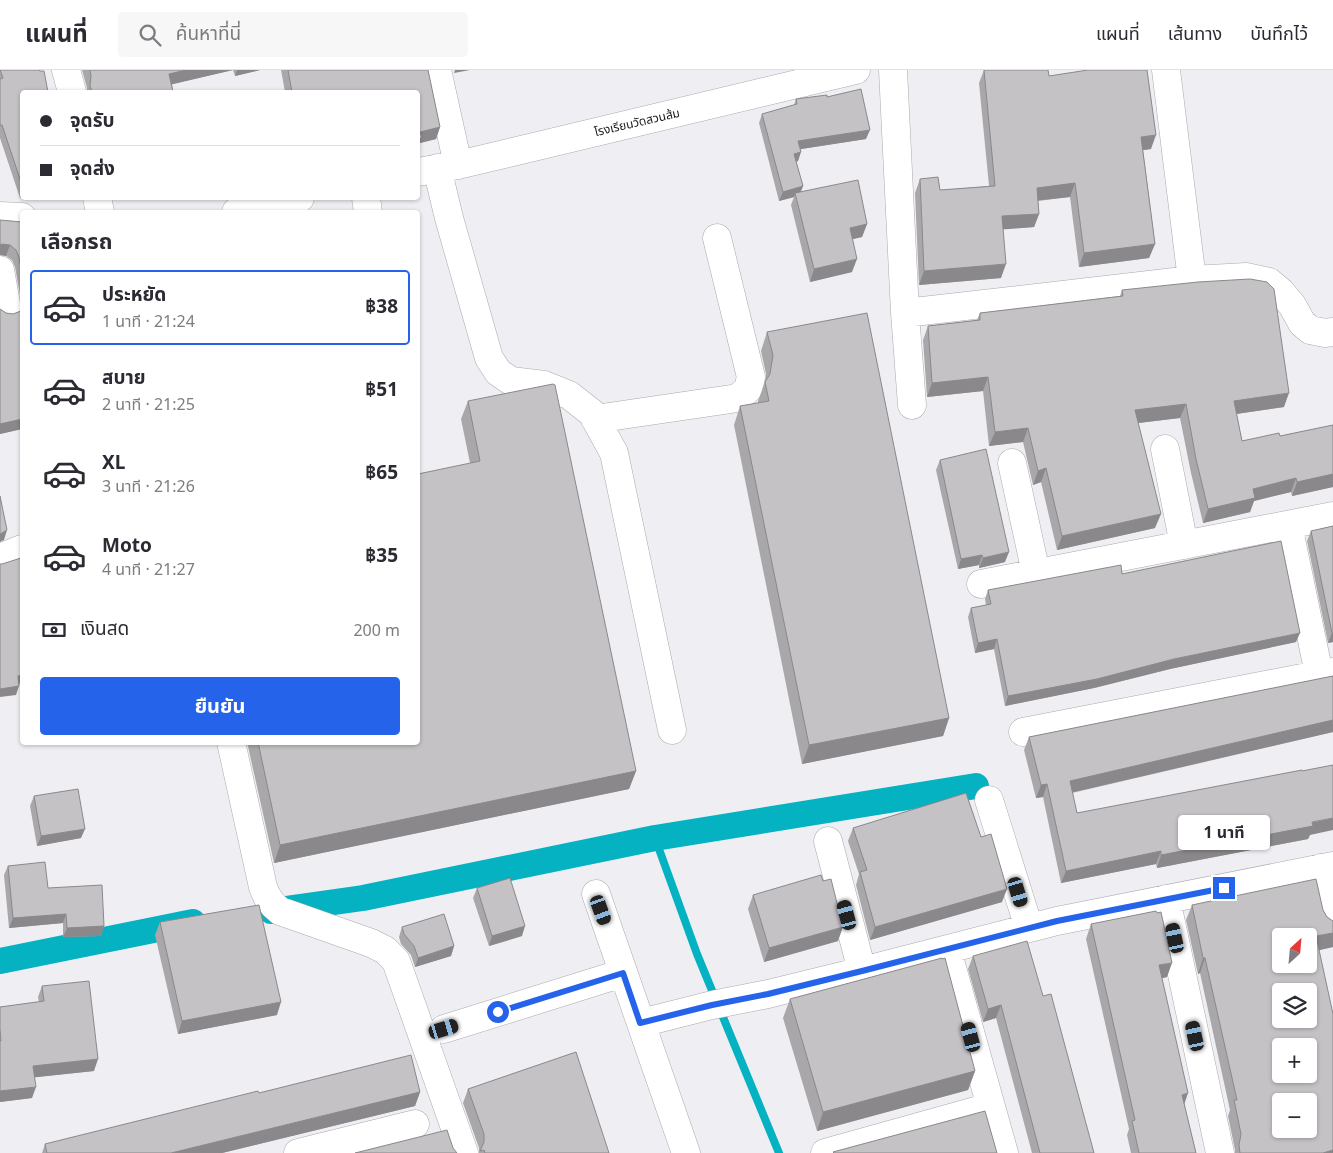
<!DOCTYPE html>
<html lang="th">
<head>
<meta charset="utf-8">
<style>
  :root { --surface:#fff; --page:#f7f7f7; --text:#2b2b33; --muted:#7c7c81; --line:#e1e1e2; --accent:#2563eb }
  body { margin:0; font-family:"Noto Sans","Noto Sans Thai",sans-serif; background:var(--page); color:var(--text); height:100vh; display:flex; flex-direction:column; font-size:19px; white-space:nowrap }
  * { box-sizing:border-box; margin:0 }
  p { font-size:16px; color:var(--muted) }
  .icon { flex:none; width:28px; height:28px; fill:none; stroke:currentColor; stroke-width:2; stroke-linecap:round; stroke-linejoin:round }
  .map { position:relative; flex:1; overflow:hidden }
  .details { position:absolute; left:20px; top:140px; width:400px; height:535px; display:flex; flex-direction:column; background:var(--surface); border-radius:5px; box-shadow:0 1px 4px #0004 }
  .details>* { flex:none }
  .hud { position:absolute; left:20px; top:20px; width:400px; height:110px; border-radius:5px; box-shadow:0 1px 4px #0004; display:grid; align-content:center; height:110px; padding:0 20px; background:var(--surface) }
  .needle { width:32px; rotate:26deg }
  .fabs { position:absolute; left:1272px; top:858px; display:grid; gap:10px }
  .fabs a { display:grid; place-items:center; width:45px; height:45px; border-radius:5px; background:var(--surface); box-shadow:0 1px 4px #0004; font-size:25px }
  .end { position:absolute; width:22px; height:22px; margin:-11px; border:6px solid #2563eb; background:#fff; box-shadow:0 0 0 2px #fff }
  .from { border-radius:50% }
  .bubble { position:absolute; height:35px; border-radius:5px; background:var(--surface); box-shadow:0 1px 4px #0004; font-size:16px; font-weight:700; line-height:35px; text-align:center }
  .car { position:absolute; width:15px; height:30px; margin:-15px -8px; border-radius:6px; box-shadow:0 0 4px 1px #0007; background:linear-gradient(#222 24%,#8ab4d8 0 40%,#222 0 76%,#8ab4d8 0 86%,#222 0) }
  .hud b { display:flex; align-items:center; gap:18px; height:48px; font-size:19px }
  .hud b+b { border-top:1px solid var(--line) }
  .hud i { width:12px; height:12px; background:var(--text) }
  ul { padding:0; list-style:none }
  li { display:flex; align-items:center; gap:15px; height:75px; margin:0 10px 8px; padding:0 10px; border:2px solid transparent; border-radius:5px }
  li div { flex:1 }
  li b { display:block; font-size:19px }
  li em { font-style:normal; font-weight:700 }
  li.current { border-color:var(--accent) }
  li>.icon { width:45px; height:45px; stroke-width:1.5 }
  h2 { padding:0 20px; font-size:22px; line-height:60px }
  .pay { display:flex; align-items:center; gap:12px; height:55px; padding:0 20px; font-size:19px }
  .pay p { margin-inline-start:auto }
  .primary-button { display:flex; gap:10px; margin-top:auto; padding:10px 20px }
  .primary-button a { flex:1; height:58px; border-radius:5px; background:var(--accent); color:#fff; font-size:20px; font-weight:700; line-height:58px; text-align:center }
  header { display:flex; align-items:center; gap:30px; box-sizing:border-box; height:70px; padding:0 25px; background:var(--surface); border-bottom:1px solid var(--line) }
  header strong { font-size:24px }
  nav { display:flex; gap:28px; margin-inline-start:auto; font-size:18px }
  .search { width:350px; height:45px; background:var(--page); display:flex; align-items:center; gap:12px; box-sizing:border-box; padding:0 18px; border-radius:5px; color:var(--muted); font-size:19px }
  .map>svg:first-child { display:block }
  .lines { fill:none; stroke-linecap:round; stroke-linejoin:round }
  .stream { stroke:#04b2c2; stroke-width:8 }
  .canal { stroke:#04b2c2; stroke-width:26 }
  .minor-casing { stroke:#aaaaae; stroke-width:29 }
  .minor { stroke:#fff; stroke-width:28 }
  .wall { fill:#a9a7a9 }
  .shaded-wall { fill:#8a888a }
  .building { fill:#c5c2c5; stroke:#8a888a; fill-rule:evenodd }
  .route { stroke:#2563eb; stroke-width:6 }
  .labels { text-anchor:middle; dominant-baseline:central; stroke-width:4.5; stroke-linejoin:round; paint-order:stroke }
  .street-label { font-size:12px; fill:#19191b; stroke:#fff }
</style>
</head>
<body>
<header>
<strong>แผนที่</strong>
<div class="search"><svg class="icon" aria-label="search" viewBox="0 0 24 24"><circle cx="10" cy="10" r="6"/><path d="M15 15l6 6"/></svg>ค้นหาที่นี่</div>
<nav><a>แผนที่</a><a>เส้นทาง</a><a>บันทึกไว้</a></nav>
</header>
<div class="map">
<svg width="1333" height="1083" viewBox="0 0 1333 1083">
  <rect width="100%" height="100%" fill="#efeff3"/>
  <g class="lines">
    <path class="stream" d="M655 768 697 884 779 1083"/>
    <path class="canal" d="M271 841 363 828 655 768 976 716
      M0 891 193 852"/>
    <g class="minor-casing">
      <path id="minor" d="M66 0 72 22
        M437 0 458 95
        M893 0 905 243 1192 210 1246 207 1269 212 1281 222 1292 235 1302 253 1310 260 1325 263 1333 262
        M1166 0 1192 210
        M437 98 449 148 489 288 498 302 511 311 544 315 569 325 592 343 614 383 672 660
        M418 102 458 95 856 0
        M97 128 100 142
        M366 128 368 142
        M236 142 300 128
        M0 146 22 147
        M0 200 7 239
        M905 243 912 335
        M595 349 738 328 748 319 751 307 717 168
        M1165 379 1184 475
        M1012 393 1036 503
        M1288 455 1319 604
        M0 488 22 479
        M981 514 1333 446
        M1023 662 1333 602
        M231 672 263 817C267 828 271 834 280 841L371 873 385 880 396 891 464 1083
        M989 730 1029 858
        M828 771 862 901
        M1321 798 1333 852
        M596 824 686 1083
        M1166 829 1220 1083
        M947 880 1004 1083
        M641 953 712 935 768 924 862 901 1057 851 1333 796
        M444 959 623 903
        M298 1083 415 1054
        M825 1083 990 1037"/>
    </g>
    <use href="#minor" class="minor"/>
  </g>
  <path class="wall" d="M0 0H39L22 22V128H20L0 68Z
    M82 0H233L172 14 173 22H87V18Z
    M233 0H260L235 6Z
    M281 0H428L440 57 436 69 420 73 418 80V22H285Z
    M984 0 1049 6 1151 79 1143 80 1155 174 1149 188 1079 197 1070 127 1038 131 1039 144 1034 157 1003 159 1001 208 919 215 915 123 920 109 940 120 989 116 979 13Z
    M827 27 866 69 801 79 798 91 796 92 803 116 801 122 867 154 862 167 852 169V202L810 212 791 135 794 127 779 131 759 53 762 44 794 35 796 29Z
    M22 156V359L0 364V239L6 243 13 244 21 241 22 236 15 197 12 190 6 186 0 185Z
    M1122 220 1284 337 1236 344 1242 371 1280 366 1333 355V417L1292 426 1291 422 1254 431 1250 442 1203 453 1191 403 1180 348 1138 353 1155 458 1057 480 1041 412 1033 415 1023 372 989 376 983 321 927 327 923 270 928 256 977 250 980 243 1120 226Z
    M767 262 949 648 943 666 802 694 734 355 740 336 758 333V331L765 312 766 304 761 281Z
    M468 331 636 701 629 719 274 793 247 672H418L470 393 461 349Z
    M940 390 1005 492 979 498V495L958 499 936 400Z
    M1333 456V572L1328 573 1307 471 1311 461Z
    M1122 504 1296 572 1170 599 1094 618 1005 636 994 579 975 583 968 547 971 538 986 535 985 529 988 520Z
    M1333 606V662L1072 723 1077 743 1310 765 1308 769 1157 798 1156 794 1061 813 1043 727 1036 728 1024 680 1029 667Z
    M34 726 81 768 37 776 30 736Z
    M853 758 1002 832 870 870 856 815 859 804 848 771Z
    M8 796 48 818 104 856 101 866 63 867V853L9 858 4 805Z
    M477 818 522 866 489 876 473 828Z
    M753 825 838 871 764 892 748 839Z
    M1192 835 1323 840 1327 847 1333 851V877L1319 880 1333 1083H1235V1080L1228 1046 1230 1040 1200 903 1198 904 1186 850Z
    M160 852 277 945 178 964 155 865Z
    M1091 854 1167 907 1162 908 1184 1033 1196 1083H1131L1127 1065 1129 1059 1086 869Z
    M402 857 454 876 451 886 415 897 411 885 401 874 399 867Z
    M973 886 1043 926 1094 1083H1032L996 948 983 952 968 899Z
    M42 916 94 1001 35 1007 32 1028 0 1032V937L39 932 38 927Z
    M790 929 975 1001 968 1020 817 1061 783 948Z
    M468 1019 609 1083H479V1078L463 1033Z
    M420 1022 415 1036 222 1083H42L45 1074 259 1023Z"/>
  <path class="shaded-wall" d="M186 0H233L165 16 169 4Z
    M237 0H260L235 6Z
    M455 0H470L454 3Z
    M440 57 436 69 420 73 418 80V69L420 62Z
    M870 60 866 69 795 80 798 71Z
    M1156 65 1151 79 1136 81 1141 67Z
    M801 82 798 91 790 93 794 84Z
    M1075 113 1070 127 1032 131 1037 118Z
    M803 116 799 125 795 123 794 127 779 131 783 122Z
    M1039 144 1034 157 996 160 1002 146Z
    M867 154 862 167 845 171 850 158Z
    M2 174 10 175 6 186 0 185V175Z
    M1155 174 1149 188 1079 197 1084 183Z
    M857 189 852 202 810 212 814 199Z
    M1006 194 1001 208 919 215 924 201Z
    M988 307 983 321 927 327 932 313Z
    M1289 323 1284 337 1229 345 1234 331Z
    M1186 334 1180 348 1130 354 1135 340Z
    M22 349V359L0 364V354Z
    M1028 358 1023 372 989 376 995 362Z
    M1046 398 1041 412 1033 415 1038 401Z
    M1333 404V417L1292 426 1297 412Z
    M1296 408 1291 422 1254 431 1250 442 1203 453 1208 439 1253 419Z
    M1161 444 1155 458 1057 480 1062 466Z
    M7 460 4 470 0 472V464Z
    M1009 482 1005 492 979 498 983 488Z
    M982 485 979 495 958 499 961 489Z
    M1300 563 1296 572 1170 599 1094 618 1005 636 1008 626 1174 589Z
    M1332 563H1333V572L1328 573Z
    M997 569 994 579 975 583 978 573Z
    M22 605V613L15 615 18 606Z
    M19 616 16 625 0 627V619Z
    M949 648 943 666 802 694 809 675Z
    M1333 650V662L1065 724 1070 711Z
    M636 701 629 719 274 793 280 775Z
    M1047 714 1043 727 1036 728 1041 715Z
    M1333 748V760L1310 765 1308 769 1157 798 1161 785Z
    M85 759 81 768 37 776 41 766Z
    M1161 781 1156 794 1061 813 1066 801Z
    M1007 819 1002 832 870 870 875 857Z
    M66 844 63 853 9 858 13 848Z
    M104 856 101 866 63 867 67 858Z
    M525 856 522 866 489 876 492 866Z
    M843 857 838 871 764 892 769 878Z
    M1333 863V877L1311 882 1316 866Z
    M454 876 451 886 415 897 418 888Z
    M1203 888H1205L1200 903 1198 904Z
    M1172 893 1167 907 1154 910 1159 895Z
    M281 932 277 945 178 964 182 951Z
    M1001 935 996 948 983 952 988 939Z
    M98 989 94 1001 29 1008 33 996Z
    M975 1001 968 1020 817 1061 823 1042Z
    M36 1017 32 1028 0 1032V1021Z
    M420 1022 415 1036 222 1083H171Z
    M1188 1023 1183 1038 1182 1025Z
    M1333 1080V1083H1323Z"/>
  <path class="building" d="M0 0H39L40 1H44L48 22H22V115L2 55H0V9L3 8Z
    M90 0H186L169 4 173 22H92L90 16 91 6Z
    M288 0H428L440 57 420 62 422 68 418 69V22H292Z
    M984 0H1048L1049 6 1088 0H1147L1156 65 1141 67 1155 174 1084 183 1075 113 1037 118 1039 144 1002 146 1006 194 924 201 920 109 938 107 940 120 995 116Z
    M861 19 870 60 798 71 801 82 794 84 803 116 783 122 762 44 797 34 796 29 827 25V27Z
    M858 110 867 154 850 158 857 189 814 199 795 123Z
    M0 150 22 152V205L19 187 16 180 10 175 2 174 0 175Z
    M1250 209 1267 212 1274 219 1289 323 1234 331 1242 371 1279 363 1280 366 1333 355V404L1297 412 1296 408 1253 419 1255 428 1208 439 1196 389 1186 334 1135 340 1161 444 1062 466 1046 398 1038 401 1028 358 995 362 988 307 932 313 928 256 980 250V243L1123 226 1122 220 1198 212Z
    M22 238V349L0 354V239L6 243 13 244 21 241Z
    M867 243 949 648 809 675 740 336 769 331 765 312 770 304 773 285 767 262Z
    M553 314 555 315 636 701 280 775 258 672H418V404L480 391 468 331Z
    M986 379 1009 482 983 488 982 485 961 489 940 390Z
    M0 426 7 460 0 464Z
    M1333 456V563H1332L1311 461Z
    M1281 471 1300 563 1174 589 1097 609 1008 626 997 569 978 573 971 538 991 534 988 520 1121 495 1122 504Z
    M21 488 22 494V605L18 606 19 616 0 619V494H2Z
    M1333 606V650L1070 711 1077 743 1302 700V701L1333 695V748L1312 752 1313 756 1161 785V781L1066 801 1047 714 1041 715 1029 667Z
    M78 719 85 759 41 766 34 726Z
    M966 723 981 767 991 764 1007 819 875 857 860 802 867 800 853 758Z
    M45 792 48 818 102 815 104 856 67 858 66 844 13 848 8 796Z
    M821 805 823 811 831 809 843 857 769 878 753 825Z
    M510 808 525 856 492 866 477 818Z
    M1316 809 1323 840 1327 847 1333 851V863L1316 866 1333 944V1080L1323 1083H1240L1239 1075 1241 1064 1234 1030H1237L1205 888H1203L1192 835ZM1281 866H1309V894H1281ZM1281 921H1309V949H1281ZM1281 976H1309V1004H1281ZM1281 1031H1309V1059H1281Z
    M259 835 281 932 182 951 160 852Z
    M1156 841 1157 843 1161 842 1172 893 1159 895 1188 1023 1182 1025 1196 1083H1139L1132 1051 1135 1050 1091 854Z
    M444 844 454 876 418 888 414 876 404 864 402 857Z
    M1027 871 1043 926 1051 924 1094 1083H1040L1001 935 988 939 973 886Z
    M942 888V889L945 888 975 1001 823 1042 790 929Z
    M89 911 98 989 33 996 36 1017 0 1021V971H1L0 959V937L44 931 42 916Z
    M576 982 609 1083H485L484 1080 480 1081 484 1072V1064L468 1019Z
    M411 985 420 1022 171 1083H47L45 1074 258 1021 259 1023Z
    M985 1041 997 1083H834L833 1082Z
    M447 1060 453 1078 457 1083H355Z"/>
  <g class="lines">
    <path class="route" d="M498 942 623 903 640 953 712 935 768 924 862 901 1057 851 1224 818"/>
  </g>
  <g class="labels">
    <g class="street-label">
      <text transform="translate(637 52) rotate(-13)">โรงเรียนวัดสวนส้ม</text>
    </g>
  </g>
</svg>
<div class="fabs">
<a><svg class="needle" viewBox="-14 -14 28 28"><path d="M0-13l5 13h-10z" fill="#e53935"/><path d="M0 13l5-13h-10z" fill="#7c7c81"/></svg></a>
<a><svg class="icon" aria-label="layers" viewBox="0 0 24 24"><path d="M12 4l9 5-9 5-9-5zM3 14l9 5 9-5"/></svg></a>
<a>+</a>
<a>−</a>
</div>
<i class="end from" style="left:498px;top:942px"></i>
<i class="end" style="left:1224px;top:818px"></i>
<div class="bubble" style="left:1178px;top:745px;width:92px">1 นาที</div>
<i class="car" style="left:1018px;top:822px;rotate:163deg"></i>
<i class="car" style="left:601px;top:840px;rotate:160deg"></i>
<i class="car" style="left:847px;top:845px;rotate:345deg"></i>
<i class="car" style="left:1175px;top:868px;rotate:348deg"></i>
<i class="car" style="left:444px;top:959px;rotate:73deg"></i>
<i class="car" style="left:1195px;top:966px;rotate:348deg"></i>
<i class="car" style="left:971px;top:967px;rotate:345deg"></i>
<div class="hud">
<b><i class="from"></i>จุดรับ</b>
<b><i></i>จุดส่ง</b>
</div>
<section class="details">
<h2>เลือกรถ</h2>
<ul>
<li class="current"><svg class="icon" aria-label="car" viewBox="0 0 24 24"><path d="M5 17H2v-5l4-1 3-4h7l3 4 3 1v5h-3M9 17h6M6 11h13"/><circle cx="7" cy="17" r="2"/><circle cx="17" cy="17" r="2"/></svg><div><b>ประหยัด</b><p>1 นาที · 21:24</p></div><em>฿38</em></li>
<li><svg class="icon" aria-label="car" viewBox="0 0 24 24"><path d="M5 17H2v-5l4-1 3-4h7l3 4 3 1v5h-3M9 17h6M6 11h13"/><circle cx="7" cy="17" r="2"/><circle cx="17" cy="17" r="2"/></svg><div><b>สบาย</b><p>2 นาที · 21:25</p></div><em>฿51</em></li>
<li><svg class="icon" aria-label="car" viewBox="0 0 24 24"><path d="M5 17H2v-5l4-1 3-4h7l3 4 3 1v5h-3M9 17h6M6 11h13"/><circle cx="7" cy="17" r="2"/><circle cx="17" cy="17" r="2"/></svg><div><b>XL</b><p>3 นาที · 21:26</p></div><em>฿65</em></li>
<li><svg class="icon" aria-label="car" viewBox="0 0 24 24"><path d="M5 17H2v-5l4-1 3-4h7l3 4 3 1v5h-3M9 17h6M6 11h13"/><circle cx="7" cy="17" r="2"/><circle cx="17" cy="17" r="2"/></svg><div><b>Moto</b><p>4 นาที · 21:27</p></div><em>฿35</em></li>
</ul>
<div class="pay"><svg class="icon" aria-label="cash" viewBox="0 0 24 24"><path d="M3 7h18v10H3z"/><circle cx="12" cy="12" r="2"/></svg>เงินสด<p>200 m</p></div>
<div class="primary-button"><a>ยืนยัน</a></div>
</section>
</div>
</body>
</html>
